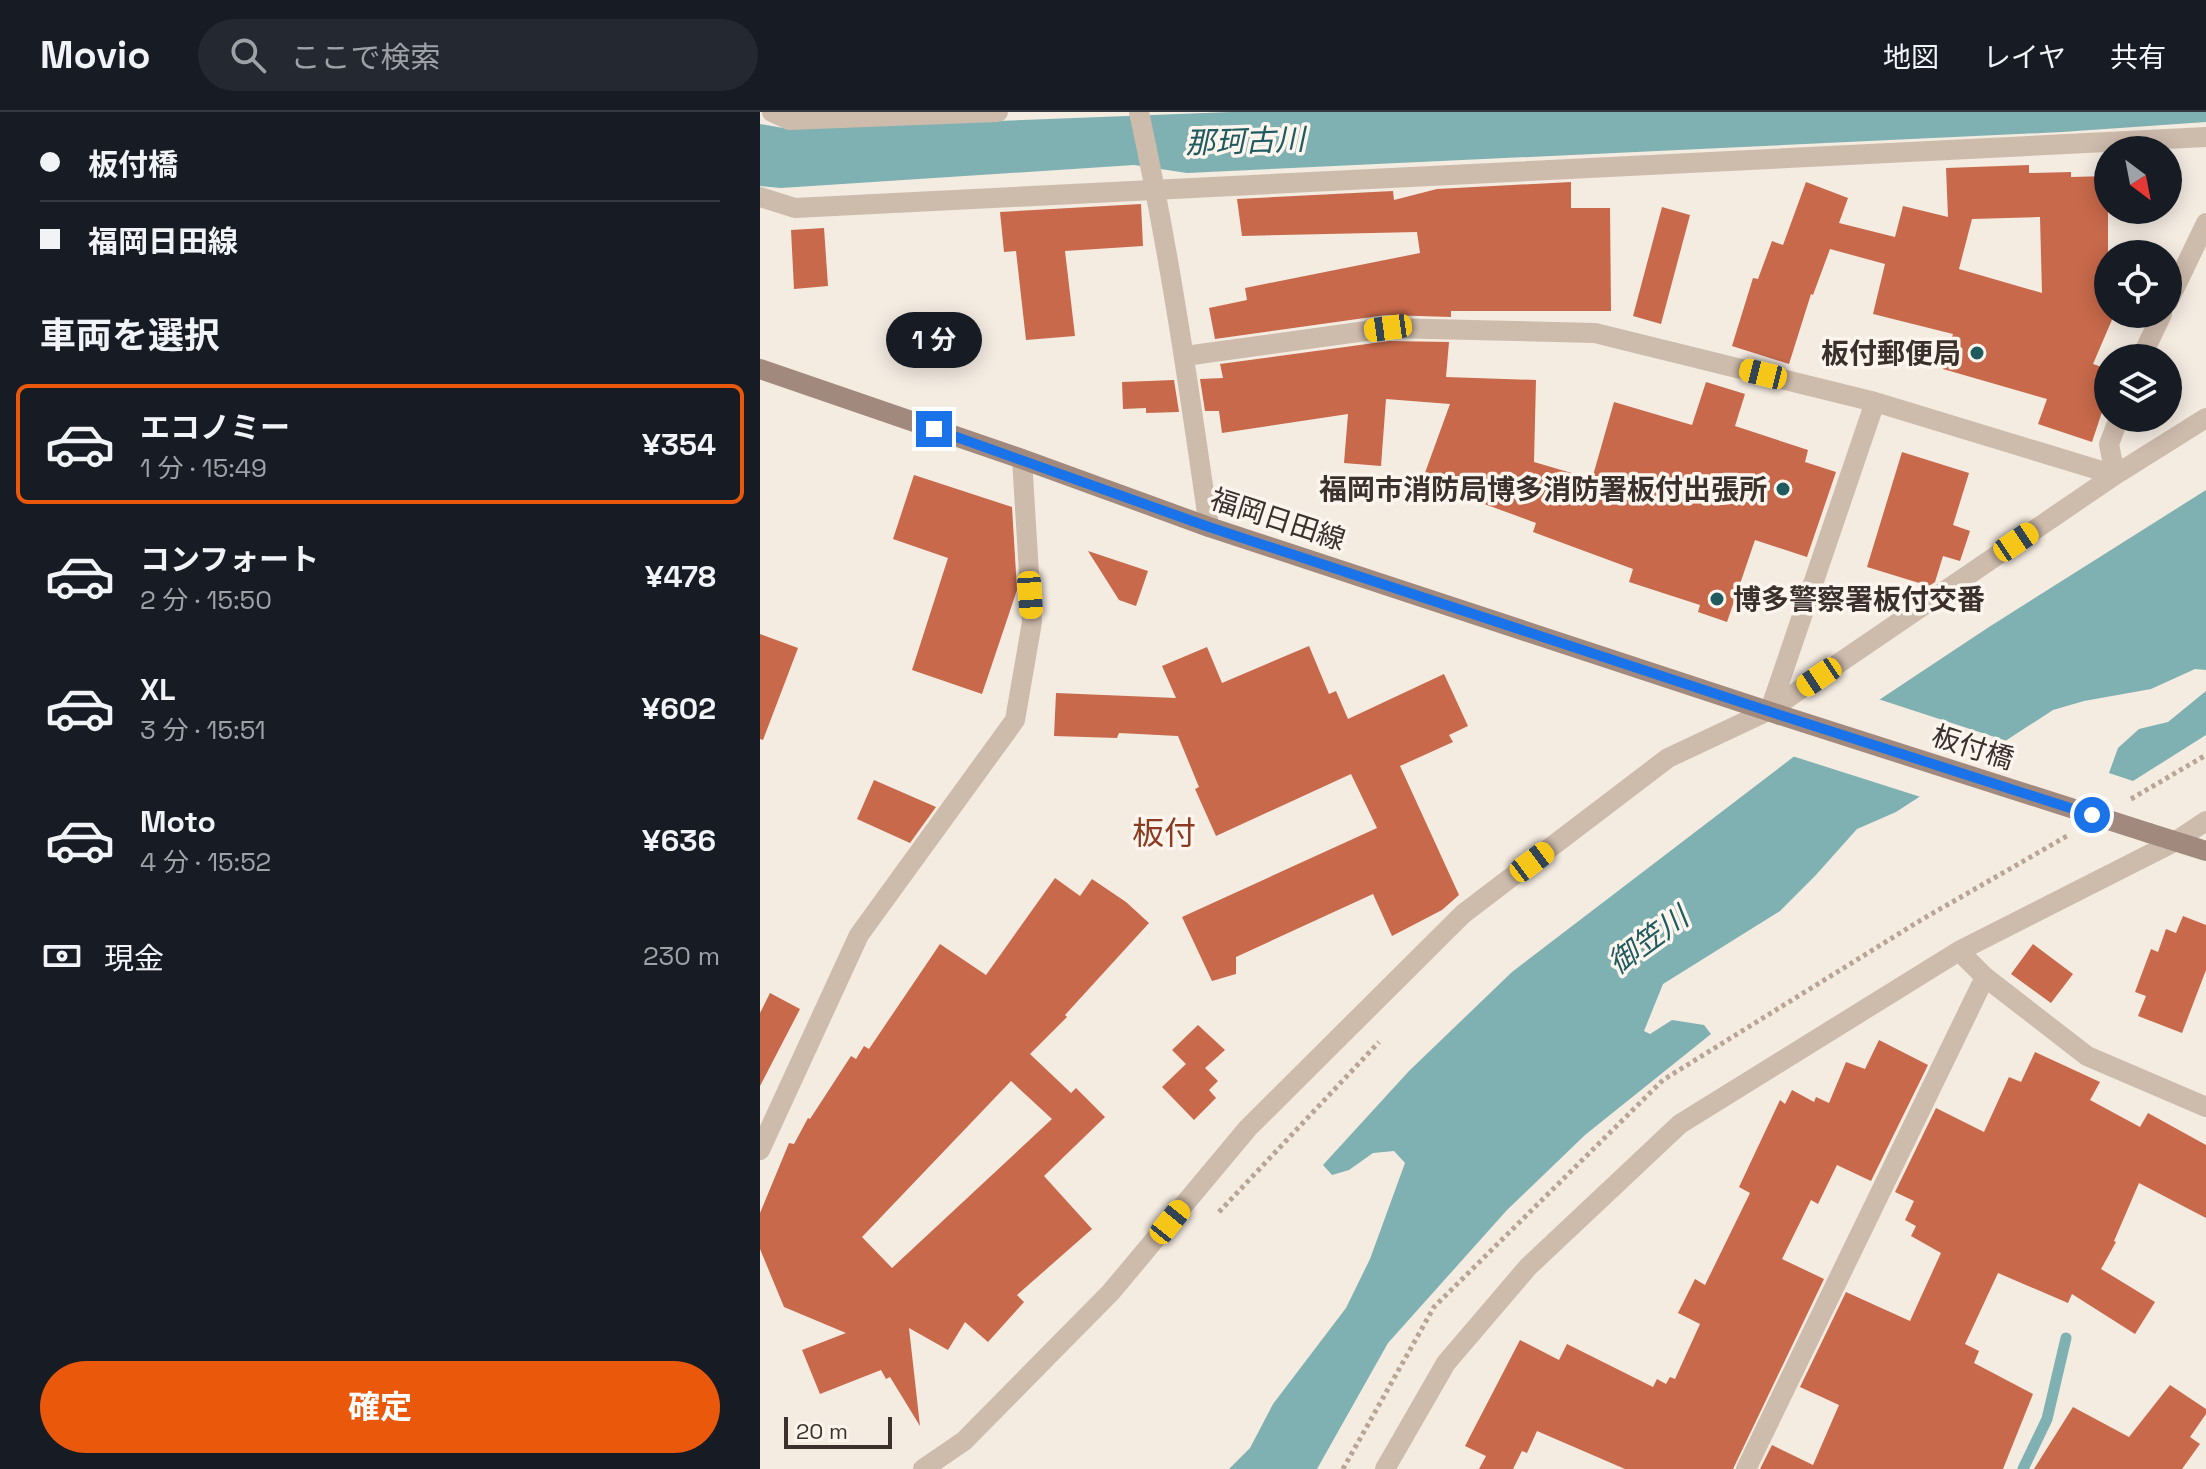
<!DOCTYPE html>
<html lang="ja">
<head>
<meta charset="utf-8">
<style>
  :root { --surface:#171b24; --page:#242831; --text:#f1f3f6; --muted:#9ea1a6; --line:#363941; --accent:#ea580c }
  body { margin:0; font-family:"Space Grotesk","Noto Sans JP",sans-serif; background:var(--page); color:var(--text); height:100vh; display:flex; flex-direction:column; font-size:30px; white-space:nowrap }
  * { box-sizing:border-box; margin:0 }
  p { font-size:26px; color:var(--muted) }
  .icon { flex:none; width:44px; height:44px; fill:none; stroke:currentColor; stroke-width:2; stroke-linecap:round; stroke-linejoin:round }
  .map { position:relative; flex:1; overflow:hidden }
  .panel { display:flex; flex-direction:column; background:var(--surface); width:760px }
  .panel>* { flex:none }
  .hud { display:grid; align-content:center; height:176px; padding:0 40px; background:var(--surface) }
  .needle { width:52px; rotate:148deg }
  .tools { position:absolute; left:1334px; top:24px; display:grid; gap:16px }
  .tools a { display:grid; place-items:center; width:88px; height:88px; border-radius:50%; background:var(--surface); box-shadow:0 4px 20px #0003; font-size:40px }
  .scale { position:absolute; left:24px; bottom:20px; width:108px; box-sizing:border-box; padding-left:8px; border:4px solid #3b302b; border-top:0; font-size:22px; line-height:28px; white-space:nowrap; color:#3b302b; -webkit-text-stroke:6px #fbf5ee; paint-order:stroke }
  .end { position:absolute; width:36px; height:36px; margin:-18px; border:10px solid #1a73e8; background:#fff; box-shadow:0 0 0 4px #fff }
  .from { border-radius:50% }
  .bubble { position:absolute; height:56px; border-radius:28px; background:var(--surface); box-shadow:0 4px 20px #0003; font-size:26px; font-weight:700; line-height:56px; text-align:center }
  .car { position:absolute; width:24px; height:48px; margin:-24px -12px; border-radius:10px; box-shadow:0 0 6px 2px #0007; background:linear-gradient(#f5c518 24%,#345 0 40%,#f5c518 0 76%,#345 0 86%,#f5c518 0) }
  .hud b { display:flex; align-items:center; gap:28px; height:76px; font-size:30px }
  .hud b+b { border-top:2px solid var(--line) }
  .hud i { width:20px; height:20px; background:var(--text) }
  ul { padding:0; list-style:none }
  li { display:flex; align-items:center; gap:24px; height:120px; margin:0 16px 12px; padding:0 24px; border:4px solid transparent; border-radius:12px }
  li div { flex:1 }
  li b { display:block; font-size:30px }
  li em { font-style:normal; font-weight:700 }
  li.on { border-color:var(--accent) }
  li>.icon { width:72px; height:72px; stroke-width:1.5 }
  h2 { padding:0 40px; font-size:36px; line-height:96px }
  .pay { display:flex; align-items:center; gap:20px; height:88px; padding:0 40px; font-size:30px }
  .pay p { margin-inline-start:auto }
  .button { display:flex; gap:16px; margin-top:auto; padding:16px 40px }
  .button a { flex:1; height:92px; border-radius:48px; background:var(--accent); color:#fff; font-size:32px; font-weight:700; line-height:92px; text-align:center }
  header { display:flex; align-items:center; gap:48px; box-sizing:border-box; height:112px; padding:0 40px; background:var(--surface); border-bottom:2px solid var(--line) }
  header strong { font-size:38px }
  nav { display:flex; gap:44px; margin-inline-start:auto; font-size:28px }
  .search { width:560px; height:72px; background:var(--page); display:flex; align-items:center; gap:20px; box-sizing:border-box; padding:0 28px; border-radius:44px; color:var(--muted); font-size:30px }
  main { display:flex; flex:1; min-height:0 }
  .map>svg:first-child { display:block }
  .water { fill:#7fb0b2 }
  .pier { fill:#f4ebe1 }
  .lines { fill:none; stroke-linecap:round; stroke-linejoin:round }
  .stream { stroke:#7fb0b2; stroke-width:11 }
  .building { fill:#c8694b; fill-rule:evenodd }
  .path { stroke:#b9a596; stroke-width:5; stroke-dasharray:4 4; stroke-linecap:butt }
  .minor { stroke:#cdbbac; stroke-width:20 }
  .secondary { stroke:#a18a7d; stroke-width:20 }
  .secondary-bridge { stroke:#a18a7d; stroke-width:20 }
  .route { stroke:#1a73e8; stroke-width:10 }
  .poi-dot { fill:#1f5a5e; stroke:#fbf5ee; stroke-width:3 }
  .labels { text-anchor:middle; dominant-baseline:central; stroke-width:7; stroke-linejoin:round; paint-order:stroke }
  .poi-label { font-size:28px; font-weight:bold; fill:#3b302b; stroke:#fbf5ee; text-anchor:end }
  .street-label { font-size:28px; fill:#3b302b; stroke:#fbf5ee }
  .water-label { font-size:30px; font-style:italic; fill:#1f5a5e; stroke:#fbf5ee }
  .quarter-label { font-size:32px; fill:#8c3b22; stroke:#fbf5ee }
</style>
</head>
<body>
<header>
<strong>Movio</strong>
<div class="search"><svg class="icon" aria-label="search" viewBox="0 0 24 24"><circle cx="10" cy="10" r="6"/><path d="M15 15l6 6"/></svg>ここで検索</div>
<nav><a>地図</a><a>レイヤ</a><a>共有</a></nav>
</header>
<main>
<section class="panel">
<div class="hud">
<b><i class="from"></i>板付橋</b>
<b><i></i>福岡日田線</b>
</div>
<h2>車両を選択</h2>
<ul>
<li class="on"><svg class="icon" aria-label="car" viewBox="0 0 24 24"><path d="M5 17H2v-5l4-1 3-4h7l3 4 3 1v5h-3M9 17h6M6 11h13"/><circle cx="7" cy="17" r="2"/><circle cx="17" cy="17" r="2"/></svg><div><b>エコノミー</b><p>1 分 · 15:49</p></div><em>¥354</em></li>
<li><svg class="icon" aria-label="car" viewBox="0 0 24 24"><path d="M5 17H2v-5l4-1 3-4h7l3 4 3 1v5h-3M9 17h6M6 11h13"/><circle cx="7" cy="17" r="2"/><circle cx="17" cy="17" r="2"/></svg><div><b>コンフォート</b><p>2 分 · 15:50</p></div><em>¥478</em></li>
<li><svg class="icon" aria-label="car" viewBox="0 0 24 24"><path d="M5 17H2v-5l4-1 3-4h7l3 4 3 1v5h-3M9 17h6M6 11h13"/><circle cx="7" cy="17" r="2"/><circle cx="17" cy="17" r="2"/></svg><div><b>XL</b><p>3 分 · 15:51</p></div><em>¥602</em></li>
<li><svg class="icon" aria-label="car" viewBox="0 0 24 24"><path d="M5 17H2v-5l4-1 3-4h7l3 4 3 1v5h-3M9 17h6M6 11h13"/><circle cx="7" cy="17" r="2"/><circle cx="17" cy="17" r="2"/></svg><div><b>Moto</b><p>4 分 · 15:52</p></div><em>¥636</em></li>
</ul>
<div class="pay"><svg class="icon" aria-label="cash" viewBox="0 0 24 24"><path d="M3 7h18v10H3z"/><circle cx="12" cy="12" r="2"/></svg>現金<p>230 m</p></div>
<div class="button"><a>確定</a></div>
</section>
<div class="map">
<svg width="1446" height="1357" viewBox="0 0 1446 1357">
  <rect width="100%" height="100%" fill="#f4ebe1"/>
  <path class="water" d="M471 0H1446V10L1302 20 427 61 374 53 21 76 0 74V12L29 17Z
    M1446 378V558L1435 557 1391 577 1324 589 1293 598 1136 700 1097 717 1055 764 1020 799 903 872 884 919 890 922 912 908 944 913 951 922 825 1023 747 1098 628 1231 557 1357H469L490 1336 513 1292 586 1196 610 1147 645 1051 634 1039 613 1041 589 1058 572 1063 563 1053 649 959 752 860 1036 643 1229 515Z
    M1446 579V623L1373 669 1349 661 1358 636 1379 617 1408 610Z"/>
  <path class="pier" d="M1115 586 1250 630 1164 686 1029 643Z"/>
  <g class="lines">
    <path class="stream" d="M1263 1357 1287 1307 1306 1226"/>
  </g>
  <path class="building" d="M1269 53V61L1311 60V65L1348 64V202L1354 203 1333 252 1348 257V282L1332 330 1278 312 1287 287 1183 257 1193 222 1113 202 1125 152 1070 137 1053 183 1051 182 1029 252 972 234 993 166 998 167 1012 129 1023 133 1046 70 1088 86 1079 111 1135 125 1143 94 1188 105 1186 56ZM1280 105 1282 181 1199 157 1212 107Z
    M811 70V96H850L851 199H691V205L626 203 455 227 449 196 487 188 485 176 660 141 657 120 482 124 477 87 633 79 634 88 677 77Z
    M381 92 383 134 305 139 315 224 266 228 256 139 244 140 240 100Z
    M902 95 930 103 901 212 873 204Z
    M64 116 68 174 34 177 31 118Z
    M629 229 689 230 686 265 776 268 774 350 832 367 854 290 932 313 946 270 985 282 975 314 1048 338 1045 350 1076 360 1047 445 995 428 967 510 938 500 940 493 869 470 873 457 773 420 776 411 662 369 690 292 626 287 621 354 584 351 588 302 462 321 459 299H445L440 267 463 266 460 252Z
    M414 268 419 300 386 301V296L363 297 362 270Z
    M1142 340 1209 361 1193 413 1210 419 1200 449 1183 444 1175 470 1169 474 1107 455Z
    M154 363 252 395 257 478 222 582 152 558 188 446 133 427Z
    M328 439 388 459 376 494 359 488Z
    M0 522 38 536 3 628 0 627Z
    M549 534 569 582 576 579 588 607 684 562 708 614 689 623 693 630 640 654 699 783 682 798 632 824 613 782 476 845V862L452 869 422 805 617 716 591 662 456 724 435 677 439 675 418 624 359 621 357 626 294 624 296 581 416 586 402 554 447 535 462 571Z
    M114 668 176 695 150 731 97 707Z
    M295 766 320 784 332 767 366 790 389 811 305 903 307 905 270 942 311 981 316 976 345 1005 284 1064 332 1117 257 1183 264 1190 228 1230 205 1210 188 1238 149 1216 160 1314 130 1265 126 1267 121 1258 60 1282 42 1238 86 1221 24 1195 0 1137V1101L29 1031 34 1032 48 1006 50 1007 91 944 96 947 104 934 109 937 180 832 226 863ZM251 969 292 1007 132 1156 102 1125Z
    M1423 804 1446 813V858L1422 921 1378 904 1386 884 1375 880 1391 837 1398 840 1406 817 1416 821Z
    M1273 832 1313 862 1291 891 1251 862Z
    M10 881 40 897 0 974V901Z
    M438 913 465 938 445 956 458 969 449 978 456 986 434 1008 402 975 426 952 412 938Z
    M1119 928 1168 953 1111 1069 1077 1053 1058 1092 1051 1088 1022 1147 1064 1167 973 1357H865L777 1319 767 1341 762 1339 753 1357H719L726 1344 705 1334 760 1228 799 1248 807 1232 893 1275 897 1267 906 1272 910 1265 915 1267 940 1212 918 1201 935 1167 945 1173 990 1081 979 1075 1020 988 1025 992 1032 978 1054 990 1056 985 1069 991 1086 950 1105 957Z
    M1275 940 1340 970 1330 988 1380 1015 1388 1001 1446 1033V1106L1379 1071 1354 1129 1356 1130 1341 1157 1395 1190 1375 1222 1312 1182 1308 1191 1238 1161 1205 1232 1219 1239 1214 1251 1273 1282 1243 1357H1000L1012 1333 1053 1353 1079 1293 1040 1275 1086 1180 1150 1209 1181 1141 1151 1124 1156 1114 1145 1108 1154 1089 1135 1080 1176 996 1224 1020 1249 965 1261 970Z
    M1410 1273 1446 1297V1302L1430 1325 1440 1332 1422 1357H1274L1313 1295 1369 1325Z"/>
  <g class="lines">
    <path class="path" d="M1371 687 1446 643
      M459 1100 619 930
      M583 1357 674 1195 903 968 1161 808 1307 724"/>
    <path class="minor" d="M12 0 29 8 238 0
      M379 0C409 137 429 276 449 415
      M0 85 35 96 1446 25
      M1408 190 1446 111
      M425 244 628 216 835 221 1115 290 1355 363 1349 332 1359 306
      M1381 246 1402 202
      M1010 598 1115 290
      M1199 839 1225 865 1327 944 1446 995
      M0 1038 99 823 255 608 272 510 262 347
      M163 1357 204 1329 351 1180 488 1016 703 802 908 646 1010 598 1355 363 1446 306
      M625 1357 686 1251 768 1155 920 1012 1199 839 1416 729 1446 709
      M986 1357 1225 865"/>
    <path class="secondary" d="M0 257 262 347 449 415 1020 603
      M1389 721 1446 739"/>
    <path class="secondary-bridge" d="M1020 603 1389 721"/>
  </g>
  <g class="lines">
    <path class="route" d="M174 317 449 415 1020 603 1332 703"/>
  </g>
  <g class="poi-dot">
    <circle cx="1217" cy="241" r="8"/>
    <circle cx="1023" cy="377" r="8"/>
    <circle cx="957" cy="487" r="8"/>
  </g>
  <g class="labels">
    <g class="poi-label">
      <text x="1201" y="241">板付郵便局</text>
      <text x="1007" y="377">福岡市消防局博多消防署板付出張所</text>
      <text x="973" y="487" text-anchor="start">博多警察署板付交番</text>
    </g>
    <g class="street-label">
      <text transform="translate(518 407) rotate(18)">福岡日田線</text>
      <text transform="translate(1213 635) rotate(18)">板付橋</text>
    </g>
    <g class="water-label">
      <text transform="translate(485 29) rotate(-2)">那珂古川</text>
      <text transform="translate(888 828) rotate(-36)">御笠川</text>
    </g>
    <g class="quarter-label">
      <text x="404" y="721">板付</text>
    </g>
  </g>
</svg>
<div class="tools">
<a><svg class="needle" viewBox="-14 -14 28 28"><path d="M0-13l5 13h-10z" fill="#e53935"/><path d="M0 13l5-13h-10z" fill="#9ea1a6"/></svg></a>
<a><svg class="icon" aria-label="locate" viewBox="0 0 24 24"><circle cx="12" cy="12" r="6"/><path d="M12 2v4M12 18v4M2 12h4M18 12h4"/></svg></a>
<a><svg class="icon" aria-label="layers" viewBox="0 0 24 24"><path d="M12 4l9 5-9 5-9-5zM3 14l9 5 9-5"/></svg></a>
</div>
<div class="scale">20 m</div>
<i class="end from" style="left:1332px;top:703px"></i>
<i class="end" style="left:174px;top:317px"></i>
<div class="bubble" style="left:126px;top:200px;width:96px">1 分</div>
<i class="car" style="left:628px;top:216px;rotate:262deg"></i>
<i class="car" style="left:1003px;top:262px;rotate:284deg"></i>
<i class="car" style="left:1256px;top:430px;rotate:56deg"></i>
<i class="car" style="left:270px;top:483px;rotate:176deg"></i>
<i class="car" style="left:1059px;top:565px;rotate:236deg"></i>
<i class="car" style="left:772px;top:750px;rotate:53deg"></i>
<i class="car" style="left:410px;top:1110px;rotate:39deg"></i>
</div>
</main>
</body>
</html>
